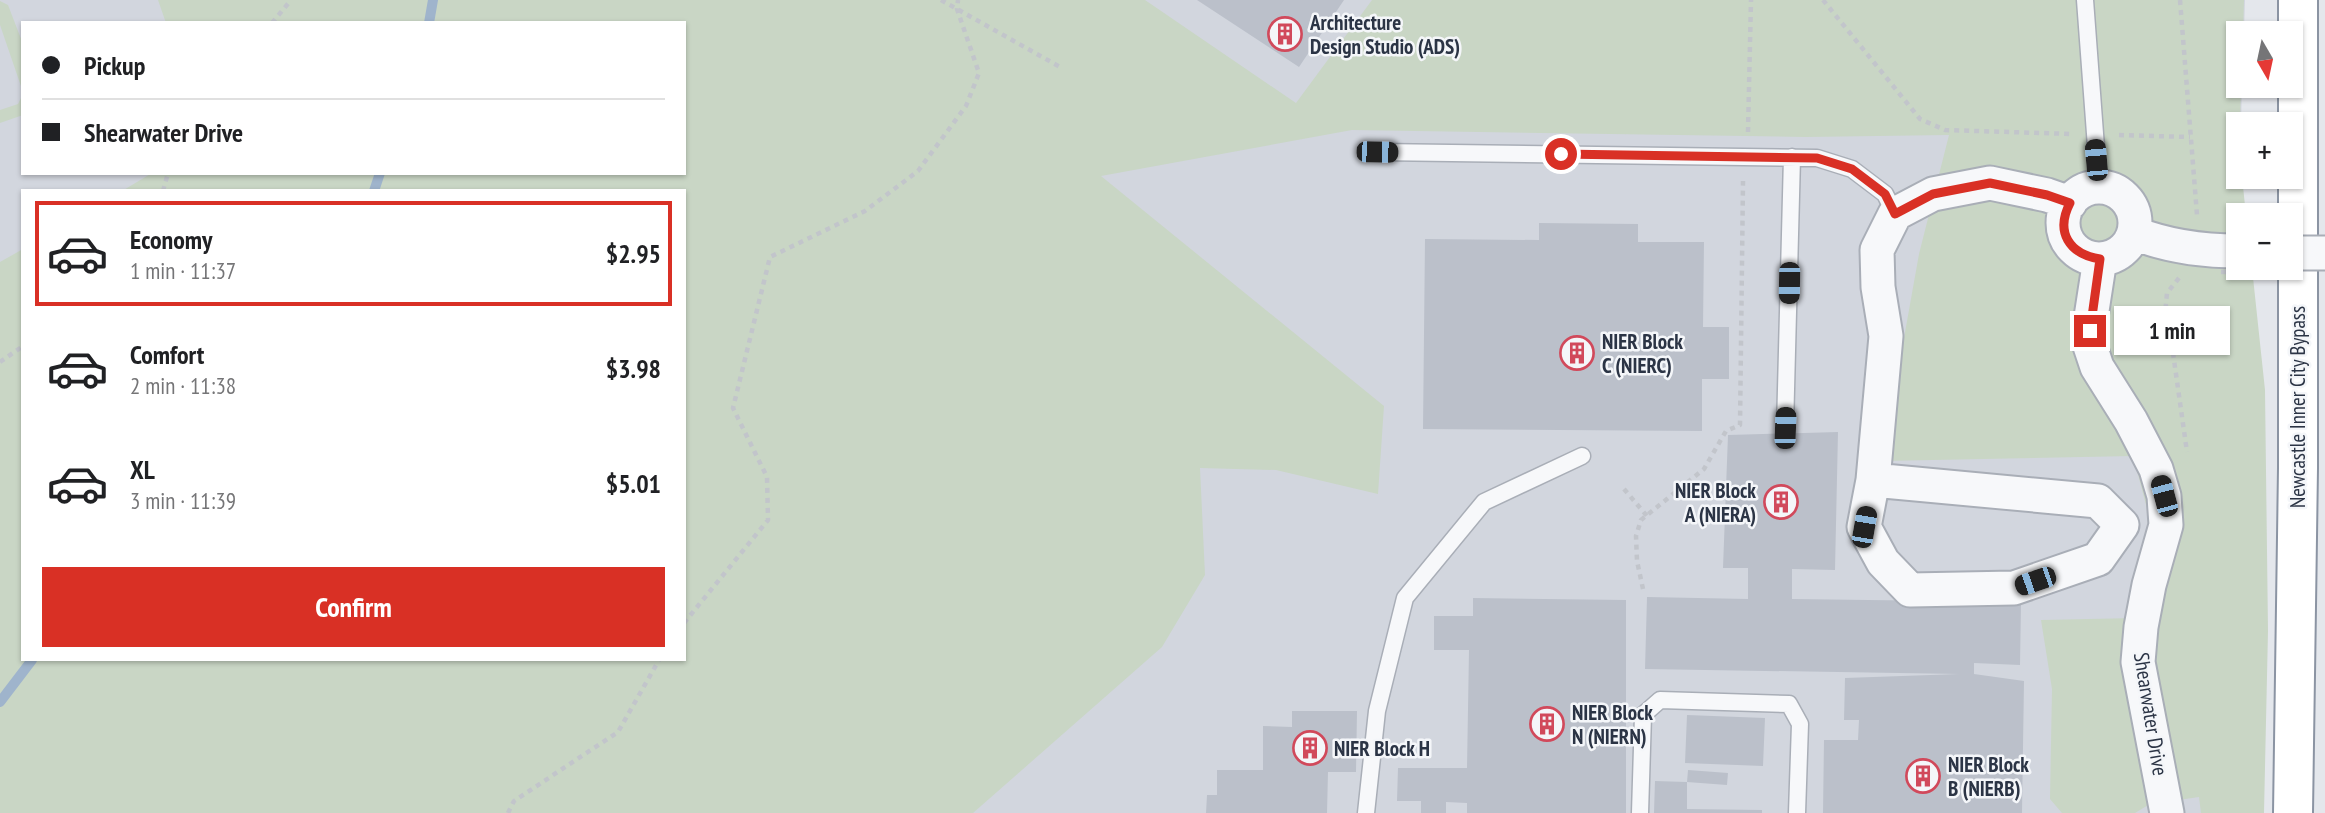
<!DOCTYPE html>
<html lang="en">
<head>
<meta charset="utf-8">
<style>
  :root { --surface:#fff; --page:#f6f6f6; --text:#202124; --muted:#757577; --line:#e0e0e0; --accent:#d93025 }
  body { margin:0; font-family:"PT Sans Narrow",sans-serif; background:var(--page); color:var(--text); height:100vh; display:flex; flex-direction:column; font-size:26px; white-space:nowrap }
  * { box-sizing:border-box; margin:0 }
  p { font-size:23px; color:var(--muted) }
  .icon { flex:none; width:38px; height:38px; fill:none; stroke:currentColor; stroke-width:2; stroke-linecap:round; stroke-linejoin:round }
  .map { position:relative; flex:1; overflow:hidden }
  .sheet { position:absolute; left:21px; top:189px; width:665px; height:472px; display:flex; flex-direction:column; background:var(--surface); border-radius:0px; box-shadow:0 2px 5px #0004 }
  .sheet>* { flex:none }
  .guide { position:absolute; left:21px; top:21px; width:665px; height:154px; border-radius:0px; box-shadow:0 2px 5px #0004; display:grid; align-content:center; height:154px; padding:0 21px; background:var(--surface) }
  .needle { width:46px; rotate:171deg }
  .buttons { position:absolute; left:2226px; top:21px; display:grid; gap:14px }
  .buttons a { display:grid; place-items:center; width:77px; height:77px; border-radius:0px; background:var(--surface); box-shadow:0 2px 5px #0004; font-size:35px }
  .end { position:absolute; width:32px; height:32px; margin:-16px; border:9px solid #d93025; background:#fff; box-shadow:0 0 0 4px #fff }
  .from { border-radius:50% }
  .bubble { position:absolute; height:49px; border-radius:0px; background:var(--surface); box-shadow:0 2px 5px #0004; font-size:23px; font-weight:700; line-height:49px; text-align:center }
  .car { position:absolute; width:21px; height:42px; margin:-21px -10px; border-radius:9px; box-shadow:0 0 5px 2px #0007; background:linear-gradient(#222 24%,#8ab4d8 0 40%,#222 0 76%,#8ab4d8 0 86%,#222 0) }
  .guide b { display:flex; align-items:center; gap:24px; height:66px; font-size:26px }
  .guide b+b { border-top:2px solid var(--line) }
  .guide i { width:18px; height:18px; background:var(--text) }
  ul { padding:12px 0 0; list-style:none }
  li { display:flex; align-items:center; gap:21px; height:105px; margin:0 14px 10px; padding:0 7px; border:4px solid transparent; border-radius:0px }
  li div { flex:1 }
  li b { display:block; font-size:26px }
  li em { font-style:normal; font-weight:700 }
  li.current { border-color:var(--accent) }
  li>.icon { width:63px; height:63px; stroke-width:1.5 }
  .cta { display:flex; gap:14px; margin-top:auto; padding:14px 21px }
  .cta a { flex:1; height:80px; border-radius:0px; background:var(--accent); color:#fff; font-size:28px; font-weight:700; line-height:80px; text-align:center }
  .map>svg:first-child { display:block }
  .built { fill:#d2d6de; fill-rule:evenodd }
  .green { fill:#c9d6c5 }
  .lines { fill:none; stroke-linecap:round; stroke-linejoin:round }
  .stream { stroke:#9fb4cc; stroke-width:10 }
  .building { fill:#bbc0ca }
  .service-casing { stroke:#a9aeb7; stroke-width:19 }
  .minor-casing { stroke:#a9aeb7; stroke-width:37 }
  .motorway-casing { stroke:#8b94a3; stroke-width:42 }
  .path { stroke:#c2c5cb; stroke-width:4.5; stroke-dasharray:5 5; stroke-linecap:butt }
  .service { stroke:#f7f8fa; stroke-width:16 }
  .minor { stroke:#f7f8fa; stroke-width:33 }
  .motorway { stroke:#fff; stroke-width:38 }
  .minor-bridge-casing { stroke:#a9aeb7; stroke-width:37; stroke-linecap:butt }
  .path-bridge { stroke:#c2c5cb; stroke-width:4.5; stroke-dasharray:5 5; stroke-linecap:butt }
  .minor-bridge { stroke:#f7f8fa; stroke-width:33 }
  .route { stroke:#d93025; stroke-width:9 }
  .labels { text-anchor:middle; dominant-baseline:central; stroke-width:5; stroke-linejoin:round; paint-order:stroke }
  .poi-label { font-size:21px; font-weight:bold; fill:#2b3445; stroke:#f4f6f9; text-anchor:start }
  .street-label { font-size:21px; fill:#2b3445; stroke:#f4f6f9 }
</style>
</head>
<body>
<div class="map">
<svg width="2325" height="813" viewBox="0 0 2325 813">
  <rect width="100%" height="100%" fill="#e4e7ec"/>
  <path class="built" d="M0 0H2245L2244 33H2238V86H2242L2241 124H2238L2232 813H0ZM23 23H684V173H23ZM23 191H684V660H23Z"/>
  <path class="green" d="M158 0H1145L1296 103 1372 0H2244L2243 33H2238V86H2241L2240 124H2238V177H2242L2246 215H2238V268H2252L2265 390 2268 631 2264 813H2201L2199 797 2150 804 2135 813H2062L2050 799 2052 689 2041 620 2136 618 2155 538 2133 456 1882 461 1919 254 1949 135 1805 137 1352 130 1101 176 1384 406 1378 494 1276 470 1200 468 1205 575 1162 647 973 813H0V262L23 249V660H684V191H122L152 173H684V23H166Z
    M0 1 8 5 23 44V92L0 25Z
    M23 94V115L0 123V110L18 104Z"/>
  <g class="lines">
    <path class="stream" d="M429 23 433 0
      M374 191 380 173
      M0 702 32 660"/>
  </g>
  <path class="building" d="M1197 0H1344L1299 67Z
    M1539 223 1638 224V242H1704L1703 327H1729V379H1702V431L1423 429 1425 239 1539 240Z
    M1838 432 1835 570 1792 569V599L2021 602 2020 665 1974 663V674L2024 681 2022 813H1823L1824 740H1858L1859 720H1844L1845 678 1959 674 1645 669 1647 597 1748 599V568H1723L1728 435Z
    M1473 598 1626 600V813H1467V803L1446 802V813H1421V801H1397L1398 768H1467L1469 650H1434V616H1473Z
    M1292 711H1357L1356 772H1328L1327 813H1206L1207 795H1217V770H1263V726L1292 727Z
    M1687 715 1765 718 1763 766 1685 763Z
    M1688 770 1728 773 1727 785 1687 782Z
    M1655 781 1687 782V809L1762 810V813H1654Z"/>
  <g class="lines">
    <g class="service-casing">
      <path id="service" d="M2085 0 2099 187
        M1377 152 1817 158 1852 169 1885 194 1895 214
        M1785 428 1792 157
        M1366 813 1377 711 1405 598 1484 502 1582 456
        M1640 813 1643 715 1660 700 1789 704 1800 724 1797 813"/>
    </g>
    <g class="minor-casing">
      <path id="minor" d="M2063 223a36 36 0 1 1 72 0a36 36 0 1 1-72 0Z
        M2134 233C2167 246 2203 251 2238 251
        M2100 259 2091 317 2090 346 2097 367 2131 421 2156 469 2164 496 2166 525 2149 585 2141 627 2138 662 2167 813
        M1873 480 2098 501 2122 525 2098 559 2014 588 1910 590 1883 562 1864 527 1873 480 1886 336 1878 287 1877 250 1895 214 1933 194 1990 183 2047 195 2070 203"/>
    </g>
    <g class="motorway-casing">
      <path id="motorway" d="M2293 813 2298 468V0"/>
    </g>
    <path class="path" d="M941 0 1060 67
      M1823 0 1920 119 1945 130 2072 134
      M2180 0 2197 215
      M272 23 291 0
      M1748 132 1751 0
      M2119 135 2190 137
      M163 191 168 173
      M2179 278 2167 293 2165 314 2173 353 2187 452
      M2124 334 2168 330
      M0 362 23 346
      M1624 489 1647 516
      M1643 589 1637 561 1636 536 1641 520 1704 469 1726 431 1740 425 1743 181
      M684 623 768 520 767 477 733 408 770 257 865 211 918 171 966 106 979 73 957 9 958 0
      M508 813 514 801 618 732 659 660"/>
    <use href="#service" class="service"/>
    <use href="#minor" class="minor"/>
    <use href="#motorway" class="motorway"/>
    <g class="minor-bridge-casing">
      <path id="minor-bridge" d="M2291 253H2325"/>
    </g>
    <path class="path-bridge" d="M2221 272 2265 273"/>
    <use href="#minor-bridge" class="minor-bridge"/>
  </g>
  <g class="lines">
    <path class="route" d="M1561 154 1817 158 1852 169 1885 194 1895 214 1933 194 1990 183 2047 195 2070 203C2055 232 2069 254 2100 259L2090 331"/>
  </g>
  <defs>
    <g id="building-ring" transform="scale(1.75)"><circle r="9.5" fill="#f4f6f9" stroke="#d1495b" stroke-width="1.5"/><path d="M-4-6H4V6H1V3H-1V6H-4ZM-2.5-4.3h1.7v1.8h-1.7ZM.8-4.3h1.7v1.8H.8ZM-2.5-1h1.7V.8h-1.7ZM.8-1h1.7V.8H.8Z" fill="#d1495b"/></g>
  </defs>
  <g fill-rule="evenodd">
    <use href="#building-ring" x="1285" y="34"/>
    <use href="#building-ring" x="1577" y="353"/>
    <use href="#building-ring" x="1781" y="502"/>
    <use href="#building-ring" x="1547" y="724"/>
    <use href="#building-ring" x="1310" y="748"/>
    <use href="#building-ring" x="1923" y="776"/>
  </g>
  <g class="labels">
    <g class="poi-label">
      <text x="1310" y="22">Architecture<tspan x="1310" dy="24">Design Studio (ADS)</tspan></text>
      <text x="1602" y="341">NIER Block<tspan x="1602" dy="24">C (NIERC)</tspan></text>
      <text x="1756" y="490" text-anchor="end">NIER Block<tspan x="1756" dy="24">A (NIERA)</tspan></text>
      <text x="1572" y="712">NIER Block<tspan x="1572" dy="24">N (NIERN)</tspan></text>
      <text x="1334" y="748">NIER Block H</text>
      <text x="1948" y="764">NIER Block<tspan x="1948" dy="24">B (NIERB)</tspan></text>
    </g>
    <g class="street-label">
      <text transform="translate(2297 407) rotate(-90)">Newcastle Inner City Bypass</text>
      <text transform="translate(2151 714) rotate(81)">Shearwater Drive</text>
    </g>
  </g>
</svg>
<div class="buttons">
<a><svg class="needle" viewBox="-14 -14 28 28"><path d="M0-13l5 13h-10z" fill="#e53935"/><path d="M0 13l5-13h-10z" fill="#757577"/></svg></a>
<a>+</a>
<a>−</a>
</div>
<i class="end from" style="left:1561px;top:154px"></i>
<i class="end" style="left:2090px;top:331px"></i>
<div class="bubble" style="left:2114px;top:306px;width:116px">1 min</div>
<i class="car" style="left:1377px;top:152px;rotate:91deg"></i>
<i class="car" style="left:2096px;top:160px;rotate:355deg"></i>
<i class="car" style="left:1789px;top:283px;rotate:181deg"></i>
<i class="car" style="left:1785px;top:428px;rotate:2deg"></i>
<i class="car" style="left:2164px;top:496px;rotate:345deg"></i>
<i class="car" style="left:1864px;top:527px;rotate:10deg"></i>
<i class="car" style="left:2035px;top:581px;rotate:251deg"></i>
<div class="guide">
<b><i class="from"></i>Pickup</b>
<b><i></i>Shearwater Drive</b>
</div>
<section class="sheet">
<ul>
<li class="current"><svg class="icon" aria-label="car" viewBox="0 0 24 24"><path d="M5 17H2v-5l4-1 3-4h7l3 4 3 1v5h-3M9 17h6M6 11h13"/><circle cx="7" cy="17" r="2"/><circle cx="17" cy="17" r="2"/></svg><div><b>Economy</b><p>1 min · 11:37</p></div><em>$2.95</em></li>
<li><svg class="icon" aria-label="car" viewBox="0 0 24 24"><path d="M5 17H2v-5l4-1 3-4h7l3 4 3 1v5h-3M9 17h6M6 11h13"/><circle cx="7" cy="17" r="2"/><circle cx="17" cy="17" r="2"/></svg><div><b>Comfort</b><p>2 min · 11:38</p></div><em>$3.98</em></li>
<li><svg class="icon" aria-label="car" viewBox="0 0 24 24"><path d="M5 17H2v-5l4-1 3-4h7l3 4 3 1v5h-3M9 17h6M6 11h13"/><circle cx="7" cy="17" r="2"/><circle cx="17" cy="17" r="2"/></svg><div><b>XL</b><p>3 min · 11:39</p></div><em>$5.01</em></li>
</ul>
<div class="cta"><a>Confirm</a></div>
</section>
</div>
</body>
</html>
